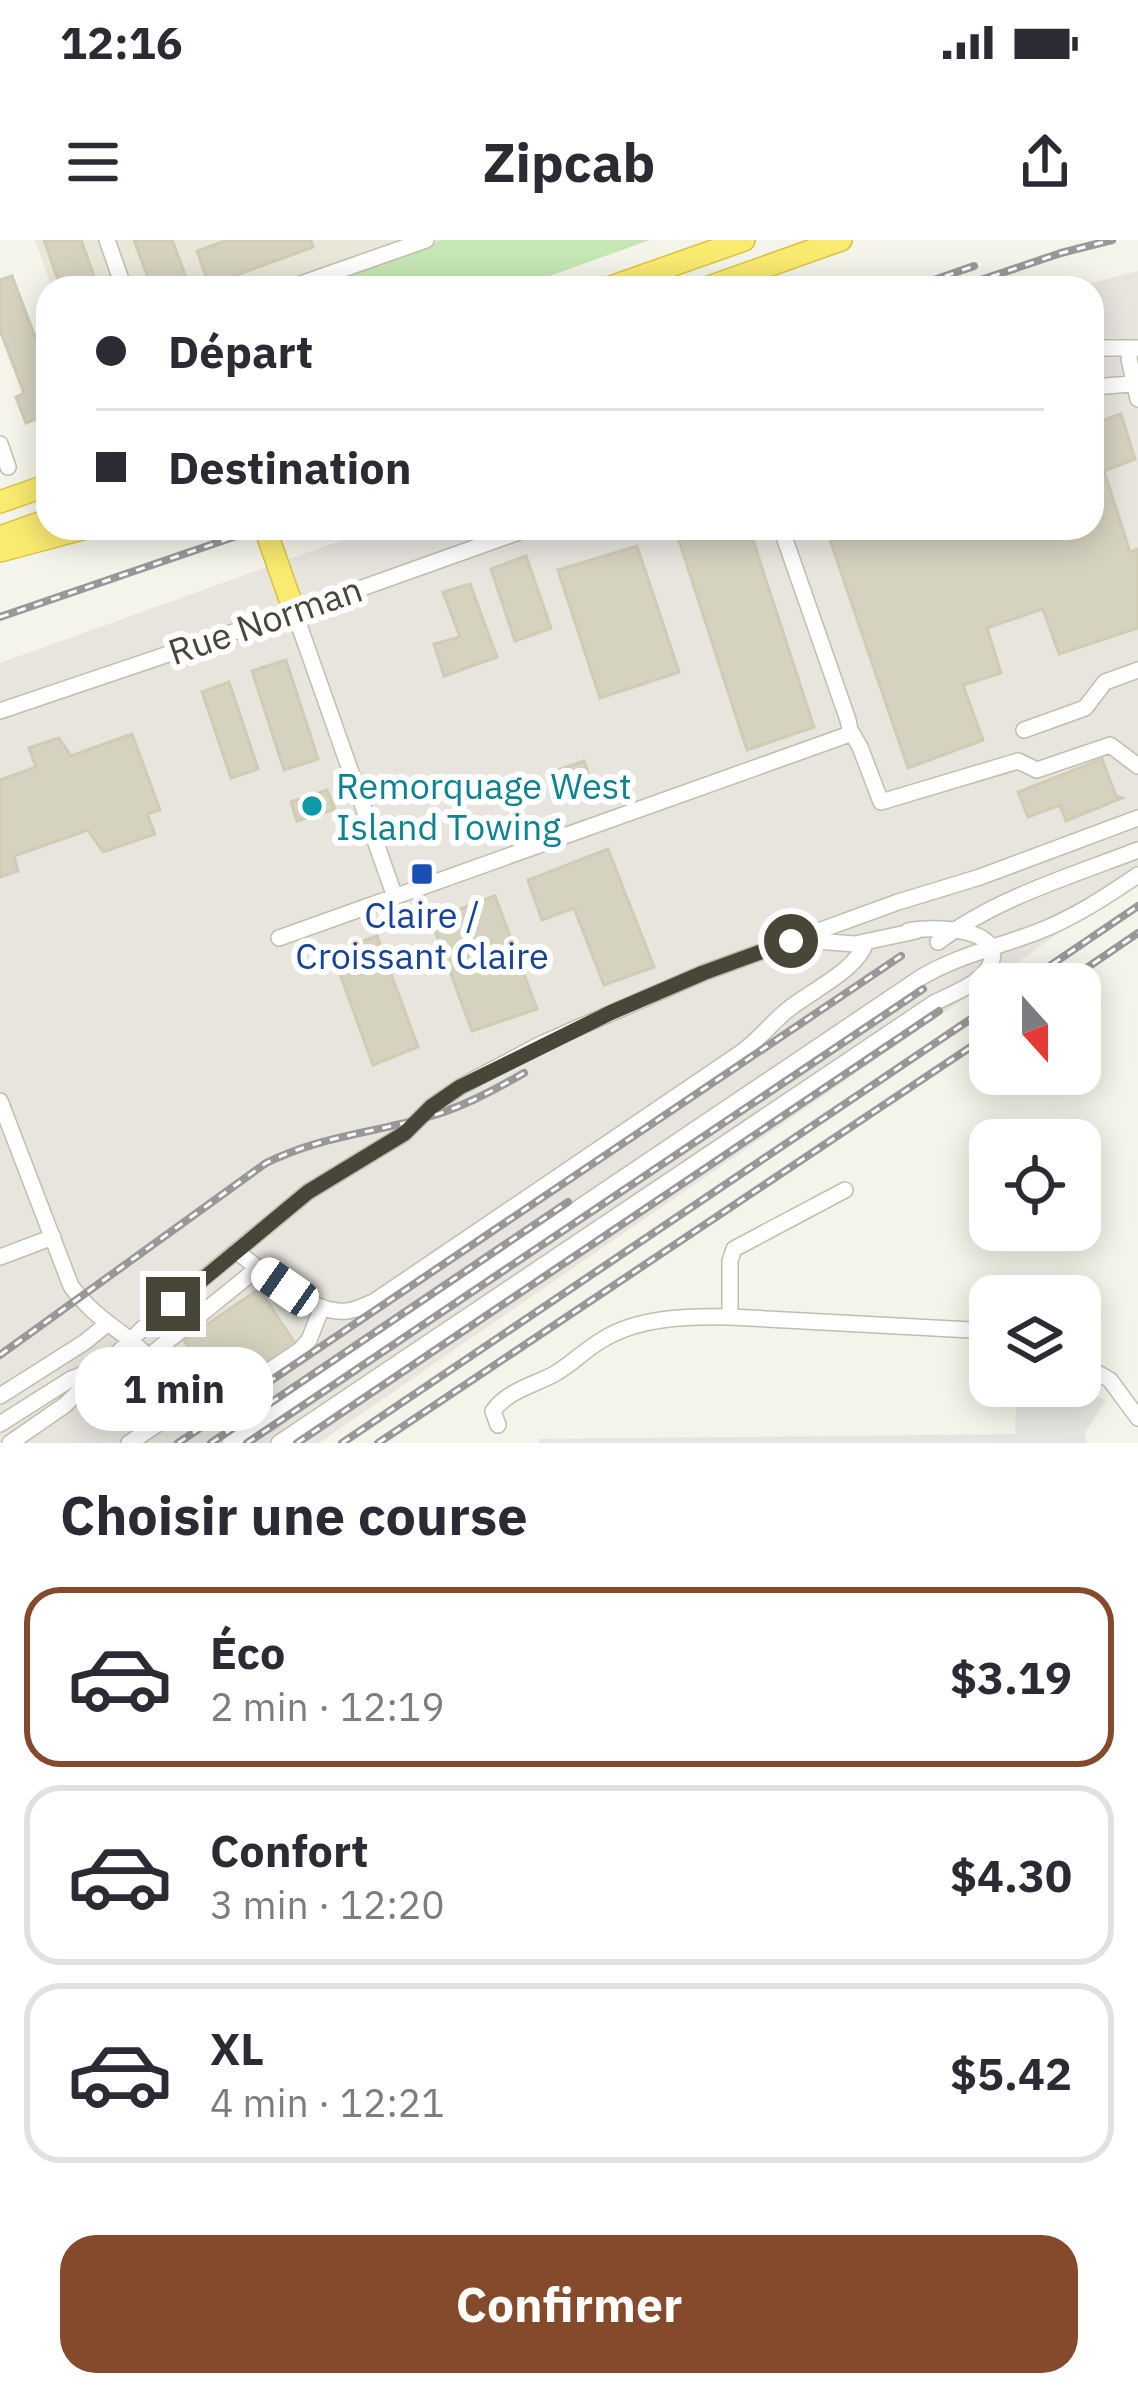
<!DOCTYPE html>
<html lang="fr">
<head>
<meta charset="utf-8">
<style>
  :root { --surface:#fff; --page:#f2f2f3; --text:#2b2b33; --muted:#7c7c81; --line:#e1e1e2; --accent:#854a2c }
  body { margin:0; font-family:"IBM Plex Sans",sans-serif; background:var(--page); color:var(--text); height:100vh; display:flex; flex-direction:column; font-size:45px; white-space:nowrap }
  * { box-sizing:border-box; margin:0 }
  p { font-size:39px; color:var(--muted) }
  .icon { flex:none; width:66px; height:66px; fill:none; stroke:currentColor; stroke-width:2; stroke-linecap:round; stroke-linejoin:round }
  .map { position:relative; height:1203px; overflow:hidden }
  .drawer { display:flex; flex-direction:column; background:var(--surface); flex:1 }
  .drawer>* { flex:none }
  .top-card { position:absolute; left:36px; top:36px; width:1068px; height:264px; border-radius:36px; box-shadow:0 6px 30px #0003; display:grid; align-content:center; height:264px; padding:0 60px; background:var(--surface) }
  .needle { width:78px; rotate:159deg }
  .fabs { position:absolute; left:969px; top:723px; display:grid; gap:24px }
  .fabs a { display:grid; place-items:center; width:132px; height:132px; border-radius:24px; background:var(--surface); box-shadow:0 6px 30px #0003; font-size:60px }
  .end { position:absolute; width:54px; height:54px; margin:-27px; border:15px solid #484638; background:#fff; box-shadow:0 0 0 6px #fff }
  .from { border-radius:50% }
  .bubble { position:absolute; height:84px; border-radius:36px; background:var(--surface); box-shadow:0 6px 30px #0003; font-size:39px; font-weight:800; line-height:84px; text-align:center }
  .car { position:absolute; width:36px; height:72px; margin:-36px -18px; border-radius:15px; box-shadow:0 0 9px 3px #0007; background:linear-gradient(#fff 24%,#345 0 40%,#fff 0 76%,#345 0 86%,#fff 0) }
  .top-card b { display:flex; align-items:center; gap:42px; height:114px; font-size:45px }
  .top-card b+b { border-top:3px solid var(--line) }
  .top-card i { width:30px; height:30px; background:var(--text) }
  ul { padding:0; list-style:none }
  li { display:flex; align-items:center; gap:36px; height:180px; margin:0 24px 18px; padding:0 36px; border:6px solid var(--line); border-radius:36px }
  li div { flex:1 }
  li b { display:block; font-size:45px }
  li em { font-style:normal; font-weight:800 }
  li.current { border-color:var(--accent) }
  li>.icon { width:108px; height:108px; stroke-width:1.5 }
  h2 { padding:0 60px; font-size:54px; line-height:144px }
  .action { display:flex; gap:24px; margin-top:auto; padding:24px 60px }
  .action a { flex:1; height:138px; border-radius:36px; background:var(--accent); color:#fff; font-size:48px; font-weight:800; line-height:138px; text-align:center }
  .status { display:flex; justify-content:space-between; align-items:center; height:84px; padding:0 60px; background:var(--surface); direction:ltr }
  .status svg { height:33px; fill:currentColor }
  header { display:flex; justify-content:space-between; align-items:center; height:156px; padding:0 60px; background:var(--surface); font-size:54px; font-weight:800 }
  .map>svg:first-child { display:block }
  .residential { fill:#e8e7d8 }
  .industrial { fill:#e7e5de }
  .green { fill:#c5e7b4 }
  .parking { fill:#e6e5e1 }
  .building { fill:#d6d2c0; stroke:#d0ccb3; stroke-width:3 }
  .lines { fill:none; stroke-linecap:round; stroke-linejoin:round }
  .minor-casing { stroke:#c0bead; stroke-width:18 }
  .highway-casing { stroke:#d9c340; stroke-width:24 }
  .minor { stroke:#fff; stroke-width:15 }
  .highway { stroke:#f9ea70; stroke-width:21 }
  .rail-casing { stroke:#989898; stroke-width:8 }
  .rail { stroke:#fff; stroke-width:3; stroke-dasharray:9; stroke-linecap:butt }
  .route { stroke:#484638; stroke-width:15 }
  .culture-dot { fill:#0f9aa8; stroke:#fff; stroke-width:4.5 }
  .transit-dot { fill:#1a4fb4; stroke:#fff; stroke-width:4.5 }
  .labels { text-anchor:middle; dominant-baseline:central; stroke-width:12; stroke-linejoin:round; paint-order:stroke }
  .street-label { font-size:36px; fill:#484638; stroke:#fff }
  .culture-label { font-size:36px; fill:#0d838f; stroke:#fff; text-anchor:start }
  .transit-label { font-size:36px; fill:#164399; stroke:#fff }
</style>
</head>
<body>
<div class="status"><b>12:16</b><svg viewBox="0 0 49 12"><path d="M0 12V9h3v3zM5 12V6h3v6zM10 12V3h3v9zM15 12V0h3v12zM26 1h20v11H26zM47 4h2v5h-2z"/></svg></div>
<header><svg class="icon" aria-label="menu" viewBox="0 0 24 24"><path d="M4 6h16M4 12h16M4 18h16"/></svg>Zipcab<svg class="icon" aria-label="share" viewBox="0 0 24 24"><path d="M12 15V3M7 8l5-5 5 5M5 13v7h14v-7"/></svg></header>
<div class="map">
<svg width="1138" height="1203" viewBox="0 0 1138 1203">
  <rect width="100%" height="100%" fill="#f4f4ea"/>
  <path class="residential" d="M35 0H441L306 48H52Z"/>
  <path class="industrial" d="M1138 31V639L319 1203H0V423L376 288H1092V48H1071Z"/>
  <path class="green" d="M441 0H650L516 48H306Z"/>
  <path class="parking" d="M1017 1146H1065L1106 1160 1085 1193 1087 1203H539V1199L1015 1194Z"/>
  <path class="building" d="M44 0H81L94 36 61 48Z
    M134 0H172L190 48H152Z
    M228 0H311L313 7 209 45 197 11Z
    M12 36 48 131V174L26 183 16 157 24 153 0 90V40Z
    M1121 174 1135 219 1104 231 1130 312 1138 309V388L1059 414 1043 369 987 388 1001 433 963 445 983 500 908 528 828 294 846 288H1092V184Z
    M675 288H749L814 487 747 510Z
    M637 306 679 432 600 458 558 330Z
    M526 316 551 388 515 401 491 329Z
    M470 344 497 417 444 436 434 404 460 397 443 352Z
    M286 420 318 519 284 530 252 431Z
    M229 442 258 529 231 538 202 452Z
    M132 494 160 570 147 574 155 594 103 612 88 590 14 616 18 631 0 637V540L36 527 29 508 59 498 71 516Z
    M1102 519 1116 556 1122 558 1066 581 1060 565 1028 577 1018 552Z
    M584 521 595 552 569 561 558 530Z
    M327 550 335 569 297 581 291 562Z
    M608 609 654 727 604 745 574 668 542 680 528 640Z
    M495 656 537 769 472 791 431 680Z
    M377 696 418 807 373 825 332 712Z
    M259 1049 297 1106 222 1157 184 1100Z"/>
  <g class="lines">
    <g class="minor-casing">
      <path id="minor" d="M107 0 124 48
        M289 48 426 0
        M1092 108H1137
        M1130 108 1129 119 1138 159
        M1092 147 1132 144
        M0 204 8 227
        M294 371 395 657
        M0 471 334 358 530 288
        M850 490 860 507 881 562 1018 521 1037 530 1110 505 1138 526
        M1024 490 1085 468 1105 442 1138 430
        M813 693 816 701 855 704 916 691
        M279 698 847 495 850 490 848 480 781 288
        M938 702C996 658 1071 636 1138 610
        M0 861 71 1046C95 1080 121 1088 147 1116 165 1135 174 1160 191 1179H196L211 1170 300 1110 309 1100 322 1067
        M845 950 734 1009 730 1021V1077L990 1091
        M236 1011C264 1032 310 1075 347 1071 357 1070 366 1065 375 1061L742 812C758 800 770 785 785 772 808 752 857 731 866 702
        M0 1017 53 997
        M148 1117 258 1028
        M1080 1123 1110 1140 1138 1178
        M171 1150 203 1129
        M0 1156 85 1102 107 1084
        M0 1184 71 1139 87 1133 94 1136
        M498 1185 493 1171C508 1150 535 1145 556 1133 573 1123 586 1109 602 1100 638 1077 690 1076 730 1077
        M10 1203 65 1165 142 1089 308 952 405 893 431 867 460 847 543 803 703 733 898 662 980 637 1138 578
        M129 1203 215 1146
        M230 1203 920 738C956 716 998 707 1037 692 1074 678 1105 657 1138 635
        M279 1203 934 763C951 754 981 744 990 725 1008 686 928 686 908 691"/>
    </g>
    <g class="highway-casing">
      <path id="highway" d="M608 48 744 0
        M706 48 841 0
        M0 262 48 245
        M265 288 294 371
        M0 297 48 280
        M0 311 86 288"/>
    </g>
    <use href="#minor" class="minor"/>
    <use href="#highway" class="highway"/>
    <g class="rail-casing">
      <path id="rail" d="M911 48 974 26
        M957 48 1061 13 1112 0
        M0 377 260 288
        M1023 744 1138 666
        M1063 744 1138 693
        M0 1115 266 923C319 897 365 894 420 879 457 870 491 852 524 833
        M178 1203 901 716
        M211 1203 568 962
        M247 1203 923 749
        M297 1203 939 771
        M342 1203 990 766
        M378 1203 990 794"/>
    </g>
    <use href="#rail" class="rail"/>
  </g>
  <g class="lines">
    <path class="route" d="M173 1064 308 952 405 893 431 867 460 847 610 773 703 733 791 701"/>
  </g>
  <circle class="culture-dot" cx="312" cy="566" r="12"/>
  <rect class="transit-dot" x="410" y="622" width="24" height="24" rx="6"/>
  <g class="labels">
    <g class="street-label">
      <text transform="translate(265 380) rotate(-19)">Rue Norman</text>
    </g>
    <g class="culture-label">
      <text x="336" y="545">Remorquage West<tspan x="336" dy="41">Island Towing</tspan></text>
    </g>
    <g class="transit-label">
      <text x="422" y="674">Claire /<tspan x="422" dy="41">Croissant Claire</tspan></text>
    </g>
  </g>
</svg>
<div class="fabs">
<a><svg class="needle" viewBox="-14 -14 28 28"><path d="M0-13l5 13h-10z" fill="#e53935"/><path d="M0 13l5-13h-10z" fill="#7c7c81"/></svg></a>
<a><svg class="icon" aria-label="locate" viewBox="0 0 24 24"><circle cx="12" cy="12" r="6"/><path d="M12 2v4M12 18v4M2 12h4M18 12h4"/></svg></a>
<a><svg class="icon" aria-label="layers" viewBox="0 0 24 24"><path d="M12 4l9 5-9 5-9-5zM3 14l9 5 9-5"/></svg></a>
</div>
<i class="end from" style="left:791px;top:701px"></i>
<i class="end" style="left:173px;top:1064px"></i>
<div class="bubble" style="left:75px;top:1107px;width:198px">1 min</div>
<i class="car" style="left:285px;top:1047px;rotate:305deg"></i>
<div class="top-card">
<b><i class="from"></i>Départ</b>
<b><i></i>Destination</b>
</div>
</div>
<section class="drawer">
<h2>Choisir une course</h2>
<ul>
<li class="current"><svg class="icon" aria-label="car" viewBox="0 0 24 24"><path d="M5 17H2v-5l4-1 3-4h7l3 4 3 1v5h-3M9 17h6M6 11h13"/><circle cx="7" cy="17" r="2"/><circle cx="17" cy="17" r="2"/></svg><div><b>Éco</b><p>2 min · 12:19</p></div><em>$3.19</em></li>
<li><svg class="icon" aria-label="car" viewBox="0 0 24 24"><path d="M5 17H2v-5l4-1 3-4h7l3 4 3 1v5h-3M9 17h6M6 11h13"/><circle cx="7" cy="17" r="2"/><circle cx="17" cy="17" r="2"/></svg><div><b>Confort</b><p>3 min · 12:20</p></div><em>$4.30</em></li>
<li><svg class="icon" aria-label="car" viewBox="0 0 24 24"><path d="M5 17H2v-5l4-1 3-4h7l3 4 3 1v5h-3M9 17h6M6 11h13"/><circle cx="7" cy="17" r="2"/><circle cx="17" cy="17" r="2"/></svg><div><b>XL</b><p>4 min · 12:21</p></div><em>$5.42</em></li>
</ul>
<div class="action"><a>Confirmer</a></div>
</section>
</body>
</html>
